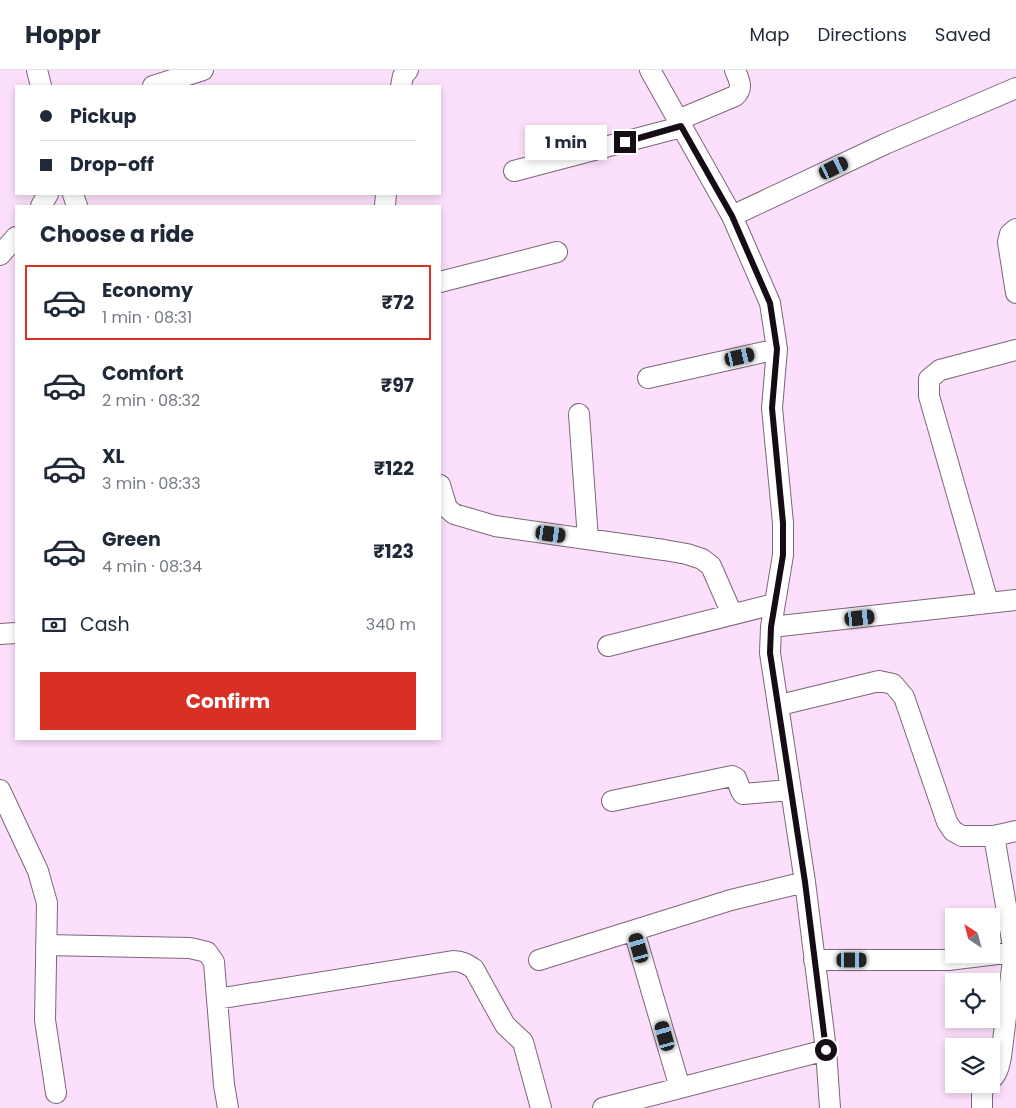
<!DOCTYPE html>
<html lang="en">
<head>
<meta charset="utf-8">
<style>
  :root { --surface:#fff; --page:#f2f2f3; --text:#1f2937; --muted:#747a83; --line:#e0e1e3; --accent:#d93025 }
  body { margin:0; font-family:Poppins,sans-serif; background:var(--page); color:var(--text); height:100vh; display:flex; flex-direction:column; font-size:19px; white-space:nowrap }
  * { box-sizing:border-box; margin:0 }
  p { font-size:16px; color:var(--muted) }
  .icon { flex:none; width:28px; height:28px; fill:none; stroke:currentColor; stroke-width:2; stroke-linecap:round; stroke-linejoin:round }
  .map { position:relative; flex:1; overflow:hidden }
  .drawer { position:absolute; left:15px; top:135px; width:426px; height:535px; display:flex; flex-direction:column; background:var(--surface); border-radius:0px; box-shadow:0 2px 8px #0003 }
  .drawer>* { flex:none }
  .hud { position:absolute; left:15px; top:15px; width:426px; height:110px; border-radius:0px; box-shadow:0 2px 8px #0003; display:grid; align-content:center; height:110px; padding:0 25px; background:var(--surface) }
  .needle { width:32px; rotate:324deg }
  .tools { position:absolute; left:945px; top:838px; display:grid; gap:10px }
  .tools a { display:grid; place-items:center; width:55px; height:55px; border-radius:0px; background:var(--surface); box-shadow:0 2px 8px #0003; font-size:25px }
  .end { position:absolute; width:22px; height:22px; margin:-11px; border:6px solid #150c15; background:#fff; box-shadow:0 0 0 2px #fff }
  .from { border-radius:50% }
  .bubble { position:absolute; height:35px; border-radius:0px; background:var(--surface); box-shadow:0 2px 8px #0003; font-size:16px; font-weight:700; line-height:35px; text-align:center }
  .car { position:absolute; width:15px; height:30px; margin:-15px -8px; border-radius:6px; box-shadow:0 0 4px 1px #0007; background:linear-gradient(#222 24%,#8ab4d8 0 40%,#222 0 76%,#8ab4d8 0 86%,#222 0) }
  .hud b { display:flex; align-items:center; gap:18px; height:48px; font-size:19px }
  .hud b+b { border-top:1px solid var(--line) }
  .hud i { width:12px; height:12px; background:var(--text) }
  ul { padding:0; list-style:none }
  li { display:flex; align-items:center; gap:15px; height:75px; margin:0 10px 8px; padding:0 15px; border:2px solid transparent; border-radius:0px }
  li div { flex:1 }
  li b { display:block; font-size:19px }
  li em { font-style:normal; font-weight:700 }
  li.on { border-color:var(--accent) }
  li>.icon { width:45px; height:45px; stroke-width:1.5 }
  h2 { padding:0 25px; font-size:22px; line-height:60px }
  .pay { display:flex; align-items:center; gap:12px; height:55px; padding:0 25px; font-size:19px }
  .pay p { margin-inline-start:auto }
  .button { display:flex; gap:10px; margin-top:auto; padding:10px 25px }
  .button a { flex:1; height:58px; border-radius:0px; background:var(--accent); color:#fff; font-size:20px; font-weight:700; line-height:58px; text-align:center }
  header { display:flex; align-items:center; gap:30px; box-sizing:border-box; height:70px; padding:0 25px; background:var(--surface); border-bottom:1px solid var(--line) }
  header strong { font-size:24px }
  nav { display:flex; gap:28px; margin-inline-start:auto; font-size:18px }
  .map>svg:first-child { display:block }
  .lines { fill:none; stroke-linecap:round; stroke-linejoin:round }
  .minor-casing { stroke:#7d657b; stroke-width:22 }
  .minor { stroke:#fff; stroke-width:20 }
  .route { stroke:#150c15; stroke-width:6 }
</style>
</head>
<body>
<header>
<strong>Hoppr</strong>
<nav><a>Map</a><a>Directions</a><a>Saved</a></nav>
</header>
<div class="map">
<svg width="1016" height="1038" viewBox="0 0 1016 1038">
  <rect width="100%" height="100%" fill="#fcdffa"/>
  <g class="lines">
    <g class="minor-casing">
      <path id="minor" d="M37 0 41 16
        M650 0 732 146 770 233 777 279 772 338 783 453V485L771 557
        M153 16 203 0
        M401 16 403 6 408 0
        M678 50 735 26C744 18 739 10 735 0
        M514 101 681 57
        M73 124 77 136
        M41 136 48 124
        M385 136 386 124
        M732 146 885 74 1016 18
        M1016 159 1010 164 1008 172 1016 223
        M0 185 16 167
        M440 212 557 182
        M648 308 777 279
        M579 344 588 469
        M440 415 447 438 454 444 495 456 664 480 687 484 702 489 711 496 732 544
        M988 532 929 326V309L940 300 1016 280
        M0 564 16 563
        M608 576 774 534
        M778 634H784L879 611 893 614 904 627 947 752 953 761 962 766H994L1016 761
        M0 720 38 801 47 833 45 950 56 1023
        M612 731 732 706 736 708 741 721 743 724 790 720
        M634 861 680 1018
        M46 875 190 878 207 882 214 892 224 1015 228 1038
        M539 890 731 830 805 812
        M814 890H948L1014 882
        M217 929 453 891C462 891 467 894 474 899L505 955 523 972 541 1038
        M991 1009C998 1004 999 995 1001 987L1014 882 994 766
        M603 1038 826 980
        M830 1038 826 980 805 812 770 583 771 557 1016 530
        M982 1038V1023L985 1014"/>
    </g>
    <use href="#minor" class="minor"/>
  </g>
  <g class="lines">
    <path class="route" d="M625 72 681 56 732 146 770 233 777 279 772 338 783 453V485L771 557 770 583 805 812 826 980"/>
  </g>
</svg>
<div class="tools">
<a><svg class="needle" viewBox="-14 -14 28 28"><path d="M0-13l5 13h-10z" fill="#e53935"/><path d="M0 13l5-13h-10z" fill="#747a83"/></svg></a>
<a><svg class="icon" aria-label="locate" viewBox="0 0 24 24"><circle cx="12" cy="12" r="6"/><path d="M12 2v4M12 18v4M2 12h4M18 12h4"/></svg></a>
<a><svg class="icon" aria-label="layers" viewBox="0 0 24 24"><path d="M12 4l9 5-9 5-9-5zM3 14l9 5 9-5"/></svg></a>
</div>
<i class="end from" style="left:826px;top:980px"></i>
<i class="end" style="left:625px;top:72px"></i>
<div class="bubble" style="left:525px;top:55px;width:82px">1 min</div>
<i class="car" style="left:834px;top:98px;rotate:64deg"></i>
<i class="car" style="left:740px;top:287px;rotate:77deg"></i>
<i class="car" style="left:551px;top:464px;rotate:98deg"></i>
<i class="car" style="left:860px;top:548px;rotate:84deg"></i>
<i class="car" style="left:639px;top:878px;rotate:344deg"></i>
<i class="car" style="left:852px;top:890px;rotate:90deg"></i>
<i class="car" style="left:665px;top:966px;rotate:344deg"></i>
<div class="hud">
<b><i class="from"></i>Pickup</b>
<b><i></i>Drop-off</b>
</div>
<section class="drawer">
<h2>Choose a ride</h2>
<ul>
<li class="on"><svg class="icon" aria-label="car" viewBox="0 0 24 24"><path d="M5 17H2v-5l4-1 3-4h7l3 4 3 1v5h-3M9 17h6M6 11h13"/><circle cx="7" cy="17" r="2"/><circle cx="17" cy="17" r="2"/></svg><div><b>Economy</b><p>1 min · 08:31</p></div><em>₹72</em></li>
<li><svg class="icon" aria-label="car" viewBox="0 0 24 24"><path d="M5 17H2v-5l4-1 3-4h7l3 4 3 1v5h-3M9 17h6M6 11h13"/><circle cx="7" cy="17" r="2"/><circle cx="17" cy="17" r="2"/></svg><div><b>Comfort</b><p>2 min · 08:32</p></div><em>₹97</em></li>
<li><svg class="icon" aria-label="car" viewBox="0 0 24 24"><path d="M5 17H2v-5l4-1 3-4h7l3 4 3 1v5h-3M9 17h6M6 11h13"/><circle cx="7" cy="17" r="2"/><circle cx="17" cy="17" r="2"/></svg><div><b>XL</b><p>3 min · 08:33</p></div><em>₹122</em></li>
<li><svg class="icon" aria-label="car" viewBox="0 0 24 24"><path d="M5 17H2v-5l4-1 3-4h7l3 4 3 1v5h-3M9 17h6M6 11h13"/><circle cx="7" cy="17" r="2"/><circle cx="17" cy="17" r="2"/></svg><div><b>Green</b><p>4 min · 08:34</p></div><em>₹123</em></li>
</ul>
<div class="pay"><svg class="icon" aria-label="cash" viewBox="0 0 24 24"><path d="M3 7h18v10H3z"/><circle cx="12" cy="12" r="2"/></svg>Cash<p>340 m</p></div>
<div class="button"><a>Confirm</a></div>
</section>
</div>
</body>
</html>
